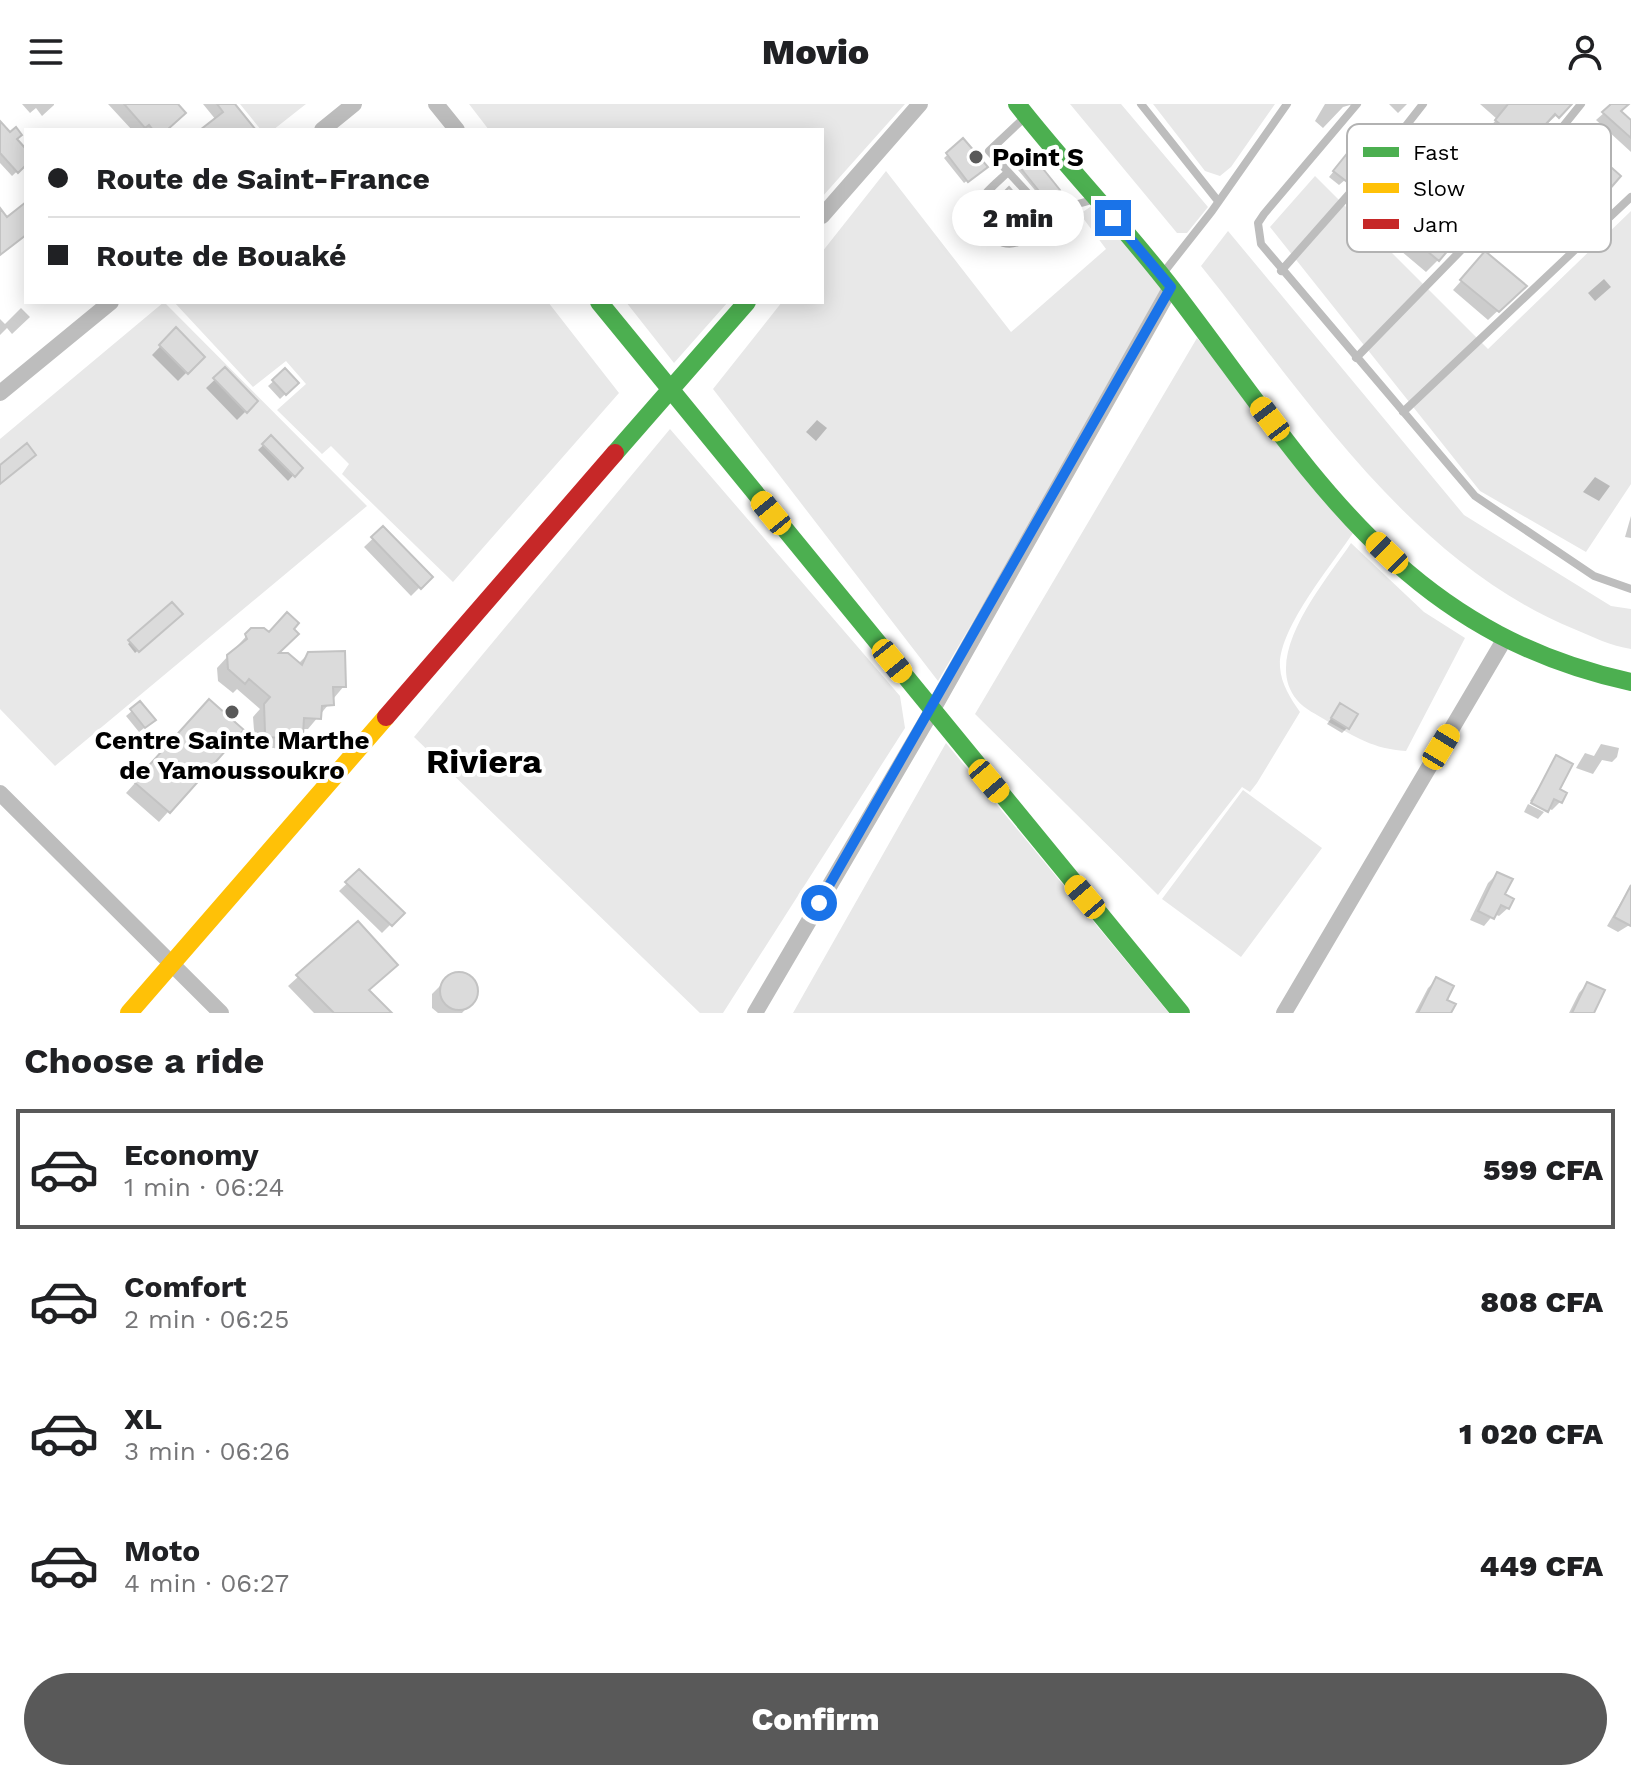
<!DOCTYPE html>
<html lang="en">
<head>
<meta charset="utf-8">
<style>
  :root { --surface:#fff; --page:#f2f2f2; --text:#202124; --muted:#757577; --line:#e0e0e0; --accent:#595959 }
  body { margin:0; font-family:"Work Sans",sans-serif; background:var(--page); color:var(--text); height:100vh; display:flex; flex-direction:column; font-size:30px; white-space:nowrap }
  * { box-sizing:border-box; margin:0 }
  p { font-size:26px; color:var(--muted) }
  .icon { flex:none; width:44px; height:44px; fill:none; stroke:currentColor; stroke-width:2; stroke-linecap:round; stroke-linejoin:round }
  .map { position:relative; height:909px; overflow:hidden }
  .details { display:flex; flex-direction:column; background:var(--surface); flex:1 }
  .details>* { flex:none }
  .top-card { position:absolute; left:24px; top:24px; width:800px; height:176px; border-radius:0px; box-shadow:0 4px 20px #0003; display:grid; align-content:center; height:176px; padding:0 24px; background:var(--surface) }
  .end { position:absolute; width:36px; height:36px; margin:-18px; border:10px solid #1a73e8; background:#fff; box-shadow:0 0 0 4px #fff }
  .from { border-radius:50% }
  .bubble { position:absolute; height:56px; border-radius:28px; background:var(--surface); box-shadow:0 4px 20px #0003; font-size:26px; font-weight:800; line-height:56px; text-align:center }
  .car { position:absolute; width:24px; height:48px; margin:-24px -12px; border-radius:10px; box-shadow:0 0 6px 2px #0007; background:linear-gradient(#f5c518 24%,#345 0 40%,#f5c518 0 76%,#345 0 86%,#f5c518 0) }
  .top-card b { display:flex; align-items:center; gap:28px; height:76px; font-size:30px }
  .top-card b+b { border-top:2px solid var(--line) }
  .top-card i { width:20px; height:20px; background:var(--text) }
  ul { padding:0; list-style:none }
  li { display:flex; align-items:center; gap:24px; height:120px; margin:0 16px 12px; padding:0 8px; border:4px solid transparent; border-radius:0px }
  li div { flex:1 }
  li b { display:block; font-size:30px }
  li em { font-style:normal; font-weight:800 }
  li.selected { border-color:var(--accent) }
  li>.icon { width:72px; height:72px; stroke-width:1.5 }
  h2 { padding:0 24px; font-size:36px; line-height:96px }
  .cta { display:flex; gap:16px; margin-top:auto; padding:16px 24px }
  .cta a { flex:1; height:92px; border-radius:48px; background:var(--accent); color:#fff; font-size:32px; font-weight:800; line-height:92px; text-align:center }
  header { display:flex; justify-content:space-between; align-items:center; height:104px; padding:0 24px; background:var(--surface); font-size:36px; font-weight:800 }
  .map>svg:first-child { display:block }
  .green { fill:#e8e8e8 }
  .shadow { fill:#0003 }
  .building { fill:#dbdbdb; stroke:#c3c3c3; stroke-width:2 }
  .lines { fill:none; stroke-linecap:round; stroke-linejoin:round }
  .lane { stroke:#bdbdbd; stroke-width:8 }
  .street { stroke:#bdbdbd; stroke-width:16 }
  .fast { stroke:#4caf50; stroke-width:18 }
  .slow { stroke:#ffc107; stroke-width:18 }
  .jam { stroke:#c62828; stroke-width:18 }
  .route { stroke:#1a73e8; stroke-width:10 }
  .poi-dot { fill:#595959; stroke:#fff; stroke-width:3 }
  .labels { text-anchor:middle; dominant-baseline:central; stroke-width:8; stroke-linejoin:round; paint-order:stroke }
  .poi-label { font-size:26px; font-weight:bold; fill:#000; stroke:#fff; text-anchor:start }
  .district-label { font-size:34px; font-weight:bold; fill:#000; stroke:#fff }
  .key { fill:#fff; stroke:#b2b2b2; stroke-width:2 }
  .key-label { font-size:22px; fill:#000 }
</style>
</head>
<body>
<header><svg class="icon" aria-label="menu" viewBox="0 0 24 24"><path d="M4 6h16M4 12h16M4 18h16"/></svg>Movio<svg class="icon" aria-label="person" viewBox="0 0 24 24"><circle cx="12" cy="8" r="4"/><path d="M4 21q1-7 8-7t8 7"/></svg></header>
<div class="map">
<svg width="1631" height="909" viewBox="0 0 1631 909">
  <rect width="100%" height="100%" fill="#fff"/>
  <path class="green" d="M240 0H306L273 26H261Z
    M469 0H905L822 93V26H489Z
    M1070 0H1121L1208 103 1187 129H1177Z
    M1153 0H1275L1231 63 1220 72 1205 67Z
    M886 67 1011 228 1106 145 1080 110 1097 98 1169 183 938 577 713 285 782 198H822V148Z
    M1315 72 1488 245 1631 107V380L1586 448 1480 387 1270 123Z
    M1228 127 1464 411 1611 502 1631 505V545C1611 542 1593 533 1574 525 1411 458 1308 295 1201 162Z
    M164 198 367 402 55 662 0 605V335Z
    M174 198H548L619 289 453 478 342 370 349 360 331 342 322 350 277 306 306 280 286 257 253 283Z
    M626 198H728L674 259Z
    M1197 234 1355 426C1333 460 1278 524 1280 563 1281 580 1291 595 1300 608L1257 679 1250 688 1242 683 1158 791 975 610Z
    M670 325 900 592 905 624 723 909H700L414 633Z
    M1351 439 1424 508 1465 534 1406 647C1373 645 1356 633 1327 617 1318 611 1304 605 1297 596 1260 552 1326 477 1351 439Z
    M946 639 1169 909H793Z
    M1243 686 1322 744 1241 853 1162 795Z"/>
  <path class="shadow" d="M22 0H54V1L42 12 36 4 30 9Z
    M108 0H176L165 26H132Z
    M203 0H234L249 26H204L216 16Z
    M1325 0H1361L1354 7 1350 1 1343 3 1323 24 1315 17Z
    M1389 0H1407L1398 9Z
    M1480 0H1569L1515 49 1487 26 1497 15Z
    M1614 0H1626L1618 8 1631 19V48L1596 16Z
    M0 20 26 48V59L12 72 0 59Z
    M963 37 982 65 964 79 944 54Z
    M1028 49 1058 85 1044 97 1014 61Z
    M1348 50 1364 60 1339 81 1329 73Z
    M1594 51 1618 73 1601 91 1577 69Z
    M1009 86 1031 111 1007 131 990 111 1000 102 996 98Z
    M1383 90 1438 156 1426 168 1363 115Z
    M1477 159 1524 182 1488 216 1453 186Z
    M1604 175 1611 183 1595 197 1588 189Z
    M21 204 30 213 12 230 7 224 0 231V215L5 220Z
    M176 226 202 253 178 277 152 251Z
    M225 266 256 297 237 316 206 284Z
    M285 267 297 279 280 295 268 282Z
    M817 316 827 324 816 337 806 328Z
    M271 334 300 364 288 377 258 346Z
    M1595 373 1610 382 1599 397 1583 388Z
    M1631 412V434L1625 433Z
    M383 425 430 473 411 492 364 443Z
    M172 501 180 510 135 549 128 540Z
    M252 526 274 552 298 560 308 550 344 582 308 625H302L290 641 278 645 255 640 253 613 260 605 237 585 233 589 218 577 217 564Z
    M140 600 148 621 139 628 126 612Z
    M1340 602 1348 623 1342 629 1327 620Z
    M199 608 241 626 159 718 126 689Z
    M1601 640 1619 644 1617 653 1612 658 1602 656 1593 670 1576 664 1585 649 1594 652Z
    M1557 654 1560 698 1552 706 1530 697Z
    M1528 700 1544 708 1538 715 1524 708Z
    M359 768 402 809 382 829 339 787Z
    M1497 770 1508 804 1499 812 1494 810 1484 822 1470 816 1488 779Z
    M1631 781V820L1618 828 1607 822Z
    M451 871H465L476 880V894L462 909H438L432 904V890Z
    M298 873 367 887 389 909H314L288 882Z
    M1437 875 1449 909H1415L1428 884Z
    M1587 880 1592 909H1569L1579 889Z"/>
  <path class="building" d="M124 0H178L186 9 167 26H153L149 21 145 24Z
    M217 0H235L256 26H200L223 8Z
    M1508 0H1572L1559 14 1555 10 1526 42 1495 16Z
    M1611 0H1629L1621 7 1631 16V34L1602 8Z
    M0 17 10 28 16 23 22 31 17 35 26 45V61L18 69 0 49Z
    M963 34 988 63 968 78 946 49Z
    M1353 42 1367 52 1363 57 1367 60 1359 69 1355 66 1346 77 1333 67Z
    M1028 46 1060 86 1047 97 1015 57Z
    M1594 48 1621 72 1608 87 1581 63Z
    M1395 75 1461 131 1439 157 1373 102Z
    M1009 83 1033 111 1011 129 991 107 1002 98 998 94Z
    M26 98V131L0 151V104L7 113Z
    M1485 147 1527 182 1499 208 1460 176Z
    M176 223 205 253 188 270 159 241Z
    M225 263 258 297 247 309 213 274Z
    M285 264 299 279 286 291 272 276Z
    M271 331 303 364 295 373 262 340Z
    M27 339 36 351 0 380V361Z
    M383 422 433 473 421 485 371 433Z
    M172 498 183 510 139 548 128 536Z
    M287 508 299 519 294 525 299 530 279 549H288L302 561 308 548 345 547 346 583H333L334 601 322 602 321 615 304 614 303 631 291 630V635L269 633 265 628 264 600 270 593 249 575 245 580 228 565 227 551 247 535 245 530 251 524H264L269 528Z
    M209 595 244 626 170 709 134 678Z
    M140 597 156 616 145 624 130 605Z
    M1340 599 1358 610 1349 625 1331 614Z
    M1556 651 1573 660 1560 685 1567 689 1562 699 1554 695 1548 708 1531 699Z
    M359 765 405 809 392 822 345 778Z
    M1497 768 1513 775 1505 790 1514 795 1509 805 1501 801 1494 815 1478 807Z
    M1631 781V822L1614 813Z
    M358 817 398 861 369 886 392 909H334L296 871Z
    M440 887a19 19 0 1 1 38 0a19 19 0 1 1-38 0Z
    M1436 873 1454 882 1447 896 1456 900 1451 909H1418Z
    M1587 878 1605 886 1594 909H1572Z"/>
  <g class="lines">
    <path class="lane" d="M1141 0 1218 97
      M1357 0 1264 110 1258 119 1261 140 1475 392 1594 472 1631 485
      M1023 15 989 47 1046 109 1092 96
      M1008 68C999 77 984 88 979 100 975 109 978 117 984 124 1007 153 1030 138 1046 109
      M1281 167 1380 55 1423 0
      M1164 168 1212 107 1287 0
      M1356 254 1474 133 1581 0
      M1403 308 1631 93"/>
    <path class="street" d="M436 0 457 26
      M322 26 354 0
      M822 112 920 0
      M0 289 111 198
      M0 689 221 909
      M755 909 932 607 1171 183
      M1284 909 1504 536"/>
    <path class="fast" d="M1017 0C1067 64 1124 122 1173 186 1308 362 1397 527 1631 578
      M599 198 1181 909
      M615 349 747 198"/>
    <path class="slow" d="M129 909 386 613"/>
    <path class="jam" d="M386 613 615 349"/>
  </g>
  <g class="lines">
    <path class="route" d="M819 799 1171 183 1113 114"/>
  </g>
  <g class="poi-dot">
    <circle cx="976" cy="53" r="8"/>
    <circle cx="232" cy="608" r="8"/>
  </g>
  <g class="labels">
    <g class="poi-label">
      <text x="992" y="53">Point S</text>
      <text x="232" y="636" text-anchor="middle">Centre Sainte Marthe<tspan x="232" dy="30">de Yamoussoukro</tspan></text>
    </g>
    <g class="district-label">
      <text x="484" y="657">Riviera</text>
    </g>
  </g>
  <rect x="1347" y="20" width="264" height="128" rx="12" class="key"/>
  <rect x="1363" y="43" width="36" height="10" fill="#4caf50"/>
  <rect x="1363" y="79" width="36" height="10" fill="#ffc107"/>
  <rect x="1363" y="115" width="36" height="10" fill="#c62828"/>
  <g class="key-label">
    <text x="1413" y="56">Fast</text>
    <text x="1413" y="92">Slow</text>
    <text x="1413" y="128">Jam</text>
  </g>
</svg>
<i class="end from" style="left:819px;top:799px"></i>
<i class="end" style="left:1113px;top:114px"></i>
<div class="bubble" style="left:952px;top:86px;width:132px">2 min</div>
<i class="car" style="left:1270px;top:315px;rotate:323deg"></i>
<i class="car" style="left:771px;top:409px;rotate:321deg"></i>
<i class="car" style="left:1387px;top:449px;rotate:314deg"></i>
<i class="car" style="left:892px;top:557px;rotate:141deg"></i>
<i class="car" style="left:1441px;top:643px;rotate:31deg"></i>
<i class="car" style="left:989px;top:677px;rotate:140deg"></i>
<i class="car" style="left:1085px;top:793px;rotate:320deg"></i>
<div class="top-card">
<b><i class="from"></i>Route de Saint-France</b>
<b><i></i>Route de Bouaké</b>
</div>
</div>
<section class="details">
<h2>Choose a ride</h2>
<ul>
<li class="selected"><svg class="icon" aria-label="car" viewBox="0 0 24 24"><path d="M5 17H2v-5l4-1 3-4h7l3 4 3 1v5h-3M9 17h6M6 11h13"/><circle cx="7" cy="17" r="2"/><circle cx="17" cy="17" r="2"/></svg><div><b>Economy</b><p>1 min · 06:24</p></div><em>599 CFA</em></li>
<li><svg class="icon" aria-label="car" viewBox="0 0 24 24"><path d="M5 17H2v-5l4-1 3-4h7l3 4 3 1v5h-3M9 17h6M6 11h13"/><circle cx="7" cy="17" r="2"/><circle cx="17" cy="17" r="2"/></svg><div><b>Comfort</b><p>2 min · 06:25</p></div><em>808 CFA</em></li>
<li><svg class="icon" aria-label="car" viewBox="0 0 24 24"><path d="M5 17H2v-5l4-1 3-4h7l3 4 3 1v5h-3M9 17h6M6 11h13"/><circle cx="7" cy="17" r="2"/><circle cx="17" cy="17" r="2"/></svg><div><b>XL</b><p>3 min · 06:26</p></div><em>1 020 CFA</em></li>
<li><svg class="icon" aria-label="car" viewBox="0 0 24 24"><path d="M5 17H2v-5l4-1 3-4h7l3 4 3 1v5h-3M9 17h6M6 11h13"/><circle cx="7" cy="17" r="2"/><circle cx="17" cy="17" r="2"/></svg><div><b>Moto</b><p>4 min · 06:27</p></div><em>449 CFA</em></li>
</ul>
<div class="cta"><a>Confirm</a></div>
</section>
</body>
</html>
